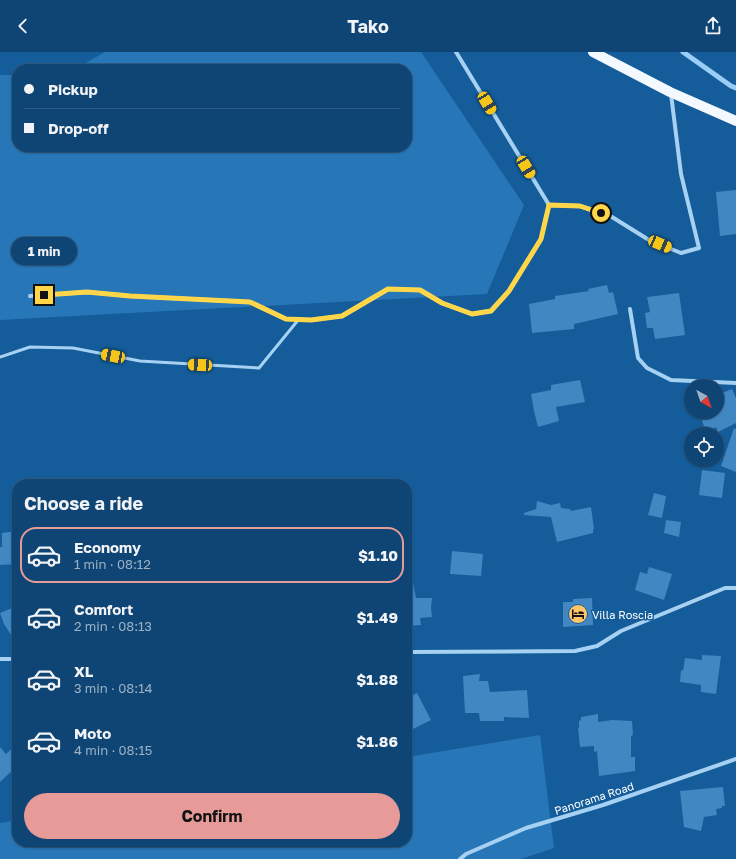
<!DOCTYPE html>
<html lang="en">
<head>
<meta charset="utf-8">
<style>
  :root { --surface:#0f4574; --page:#184c79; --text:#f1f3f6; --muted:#9bb1c5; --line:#2f5d86; --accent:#e69b98 }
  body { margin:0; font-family:"Golos Text",sans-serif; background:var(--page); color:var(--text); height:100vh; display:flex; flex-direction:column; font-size:15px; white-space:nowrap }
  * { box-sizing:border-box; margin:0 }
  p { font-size:13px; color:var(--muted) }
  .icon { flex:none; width:22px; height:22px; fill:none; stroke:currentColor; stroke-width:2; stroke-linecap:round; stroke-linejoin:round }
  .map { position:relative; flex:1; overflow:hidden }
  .details { position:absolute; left:12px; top:427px; width:400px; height:368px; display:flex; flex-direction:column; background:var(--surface); border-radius:16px; box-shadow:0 1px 3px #0004,0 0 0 1px var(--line) }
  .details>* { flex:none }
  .hud { position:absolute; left:12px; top:12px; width:400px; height:88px; border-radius:16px; box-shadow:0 1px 3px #0004,0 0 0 1px var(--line); display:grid; align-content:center; height:88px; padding:0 12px; background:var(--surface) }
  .needle { width:26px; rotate:140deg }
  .tools { position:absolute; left:684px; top:327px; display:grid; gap:8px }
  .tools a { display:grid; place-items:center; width:40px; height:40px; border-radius:50%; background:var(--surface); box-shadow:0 1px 3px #0004,0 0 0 1px var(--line); font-size:20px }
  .end { position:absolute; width:18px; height:18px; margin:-9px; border:5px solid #ffd54a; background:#111; box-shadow:0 0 0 2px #111 }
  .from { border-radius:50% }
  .bubble { position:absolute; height:28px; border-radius:14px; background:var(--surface); box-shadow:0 1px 3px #0004,0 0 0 1px var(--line); font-size:13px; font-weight:700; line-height:28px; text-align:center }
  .car { position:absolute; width:12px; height:24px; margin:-12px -6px; border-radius:5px; box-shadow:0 0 3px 1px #0007; background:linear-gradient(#f5c518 24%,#345 0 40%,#f5c518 0 76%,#345 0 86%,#f5c518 0) }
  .hud b { display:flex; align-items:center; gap:14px; height:38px; font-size:15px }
  .hud b+b { border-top:1px solid var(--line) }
  .hud i { width:10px; height:10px; background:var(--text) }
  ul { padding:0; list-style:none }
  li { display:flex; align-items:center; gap:12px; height:56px; margin:0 8px 6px; padding:0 4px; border:2px solid transparent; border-radius:16px }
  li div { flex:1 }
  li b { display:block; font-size:15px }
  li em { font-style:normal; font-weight:700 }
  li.selected { border-color:var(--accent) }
  li>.icon { width:36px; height:36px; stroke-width:1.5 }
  h2 { padding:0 12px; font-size:18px; line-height:48px }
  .action { display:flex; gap:8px; margin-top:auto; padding:8px 12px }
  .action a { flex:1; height:46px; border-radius:24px; background:var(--accent); color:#111; font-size:16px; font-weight:700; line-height:46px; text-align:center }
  header { display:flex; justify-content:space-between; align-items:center; height:52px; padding:0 12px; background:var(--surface); font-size:18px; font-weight:700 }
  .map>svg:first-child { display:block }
  .green { fill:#2776b7 }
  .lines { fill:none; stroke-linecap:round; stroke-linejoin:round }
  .stream { stroke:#9acef6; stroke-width:5 }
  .building { fill:#4187c2 }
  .service { stroke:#a7d1f3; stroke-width:3 }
  .minor { stroke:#a7d1f3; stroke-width:4 }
  .primary { stroke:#f3f9ff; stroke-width:10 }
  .route { stroke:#ffd54a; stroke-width:5 }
  .labels { text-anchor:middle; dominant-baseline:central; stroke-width:3; stroke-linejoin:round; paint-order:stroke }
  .poi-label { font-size:11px; fill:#fff; stroke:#145c9a; text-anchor:start }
  .street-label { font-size:11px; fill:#fff; stroke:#145c9a }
</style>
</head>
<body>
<header><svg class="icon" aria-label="back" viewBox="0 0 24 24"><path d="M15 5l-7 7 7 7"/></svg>Tako<svg class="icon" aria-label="share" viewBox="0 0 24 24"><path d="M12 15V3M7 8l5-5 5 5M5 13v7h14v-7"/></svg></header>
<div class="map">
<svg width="736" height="807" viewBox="0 0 736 807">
  <rect width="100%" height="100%" fill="#145c9a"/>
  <path class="green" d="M105 0H421L524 153 487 242 0 268V23H17V95H407V17H75Z
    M540 683 554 796 521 807H0V771L17 768V790H407V705Z"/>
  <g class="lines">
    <path class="stream" d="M683 0 731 34 736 36"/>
  </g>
  <path class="building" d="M736 138V182L720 184 716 140Z
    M607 233 609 241 613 240 618 262 574 272V277L532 281 529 252 555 247V244L589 239 588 237Z
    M679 241 685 283 655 287 653 276H647L645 261 650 260 647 245Z
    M580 328 585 350 556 355 559 369 538 375 534 359 531 342 551 338V333Z
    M732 337 736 346V371L718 380 716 375 706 380 699 360H717V343Z
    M734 376 736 377V420L721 414Z
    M702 418 725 421 722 446 699 443Z
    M654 441 666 444 662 466 648 463Z
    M537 449 551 453 560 451 561 456 570 457 571 459 591 455 594 477H593V481L557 490 551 465 524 463V461L536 457Z
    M666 468 681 470 679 485 664 481Z
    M17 479V512L0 513V495H2V481Z
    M452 499 483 502 481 524 450 522Z
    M649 515 672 522 664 548 635 538 640 520 647 522Z
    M407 531H413L416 546H432L431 556 432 565 420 566 421 573 407 574Z
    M592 546 593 573 563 575V550H573V547Z
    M17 554V592L4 572 0 561Z
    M702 603 721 604 716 642 701 640V633L680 630 681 618 683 619 685 606 702 608Z
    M480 622 479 629H488L490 640 527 638 529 666 504 665V669H480L479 661H465L463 624Z
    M417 641 431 668 407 680V646Z
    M598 662V670L612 668 632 669 633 683 631 684V705H635V719L599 724 597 699 594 700V694L580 695 578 676H579V669L581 668V665Z
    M17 692V714L0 730V695L6 702Z
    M723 735 725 754H722V756L716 757 717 763 704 765 701 779 684 775 680 739Z"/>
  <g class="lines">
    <path class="service" d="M0 305 30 295 73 296 140 309 259 316 299 267"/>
    <path class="minor" d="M456 0 549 153 580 154 612 165 649 188 681 201 699 196 681 122 671 42
      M30 244 87 240 130 244 250 250 285 267 311 268 342 264 388 237 420 238 442 251 472 262 491 259 509 239 541 187 549 153
      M630 257 638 306 647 316 671 328 736 331
      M407 600 575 599 597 594 621 579 725 536H736
      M0 607H17
      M460 807 466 802 526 776 603 753 736 707"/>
    <path class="primary" d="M593 0 670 40 736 69"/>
  </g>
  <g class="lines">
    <path class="route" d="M44 243 87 240 130 244 250 250 286 267 311 268 342 264 388 237 420 238 442 251 472 262 491 259 509 239 541 187 549 153 580 154 601 161"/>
  </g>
  <defs>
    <g id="hotel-disc" transform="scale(1)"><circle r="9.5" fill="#ffc569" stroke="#145c9a"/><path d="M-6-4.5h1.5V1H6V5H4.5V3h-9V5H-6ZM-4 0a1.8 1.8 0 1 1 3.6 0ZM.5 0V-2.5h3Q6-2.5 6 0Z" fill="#111"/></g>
  </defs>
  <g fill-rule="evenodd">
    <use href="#hotel-disc" x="578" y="562"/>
  </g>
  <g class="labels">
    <g class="poi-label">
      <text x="592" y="562">Villa Roscia</text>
    </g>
    <g class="street-label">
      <text transform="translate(594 746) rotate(-18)">Panorama Road</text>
    </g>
  </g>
</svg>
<div class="tools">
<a><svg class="needle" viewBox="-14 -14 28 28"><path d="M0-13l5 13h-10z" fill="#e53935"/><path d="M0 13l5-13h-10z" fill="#9bb1c5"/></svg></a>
<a><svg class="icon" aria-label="locate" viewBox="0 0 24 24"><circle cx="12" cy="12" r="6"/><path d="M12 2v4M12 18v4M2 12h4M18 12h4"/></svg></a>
</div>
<i class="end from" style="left:601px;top:161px"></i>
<i class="end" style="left:44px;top:243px"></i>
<div class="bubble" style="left:11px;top:185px;width:66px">1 min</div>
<i class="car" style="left:487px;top:51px;rotate:149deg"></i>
<i class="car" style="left:526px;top:115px;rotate:149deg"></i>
<i class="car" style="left:660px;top:192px;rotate:113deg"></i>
<i class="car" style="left:113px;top:304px;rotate:281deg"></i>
<i class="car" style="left:200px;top:313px;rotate:273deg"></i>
<div class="hud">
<b><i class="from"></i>Pickup</b>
<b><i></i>Drop-off</b>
</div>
<section class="details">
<h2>Choose a ride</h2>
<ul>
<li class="selected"><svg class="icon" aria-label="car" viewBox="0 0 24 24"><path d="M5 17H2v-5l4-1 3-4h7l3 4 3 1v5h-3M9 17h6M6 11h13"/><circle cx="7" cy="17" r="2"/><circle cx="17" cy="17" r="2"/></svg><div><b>Economy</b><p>1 min · 08:12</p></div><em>$1.10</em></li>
<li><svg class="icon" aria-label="car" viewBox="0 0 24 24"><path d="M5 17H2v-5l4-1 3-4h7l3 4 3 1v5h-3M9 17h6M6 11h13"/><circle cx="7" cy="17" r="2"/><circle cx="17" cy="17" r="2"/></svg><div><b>Comfort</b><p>2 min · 08:13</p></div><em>$1.49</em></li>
<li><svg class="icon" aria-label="car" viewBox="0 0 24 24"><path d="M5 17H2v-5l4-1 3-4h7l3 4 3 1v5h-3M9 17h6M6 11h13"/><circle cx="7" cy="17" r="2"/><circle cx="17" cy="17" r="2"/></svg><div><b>XL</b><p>3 min · 08:14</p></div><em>$1.88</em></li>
<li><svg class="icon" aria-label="car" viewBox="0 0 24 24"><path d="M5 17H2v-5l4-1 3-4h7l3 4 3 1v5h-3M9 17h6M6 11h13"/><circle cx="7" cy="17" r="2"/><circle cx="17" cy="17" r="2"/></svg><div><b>Moto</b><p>4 min · 08:15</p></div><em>$1.86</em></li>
</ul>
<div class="action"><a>Confirm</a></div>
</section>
</div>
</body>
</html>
